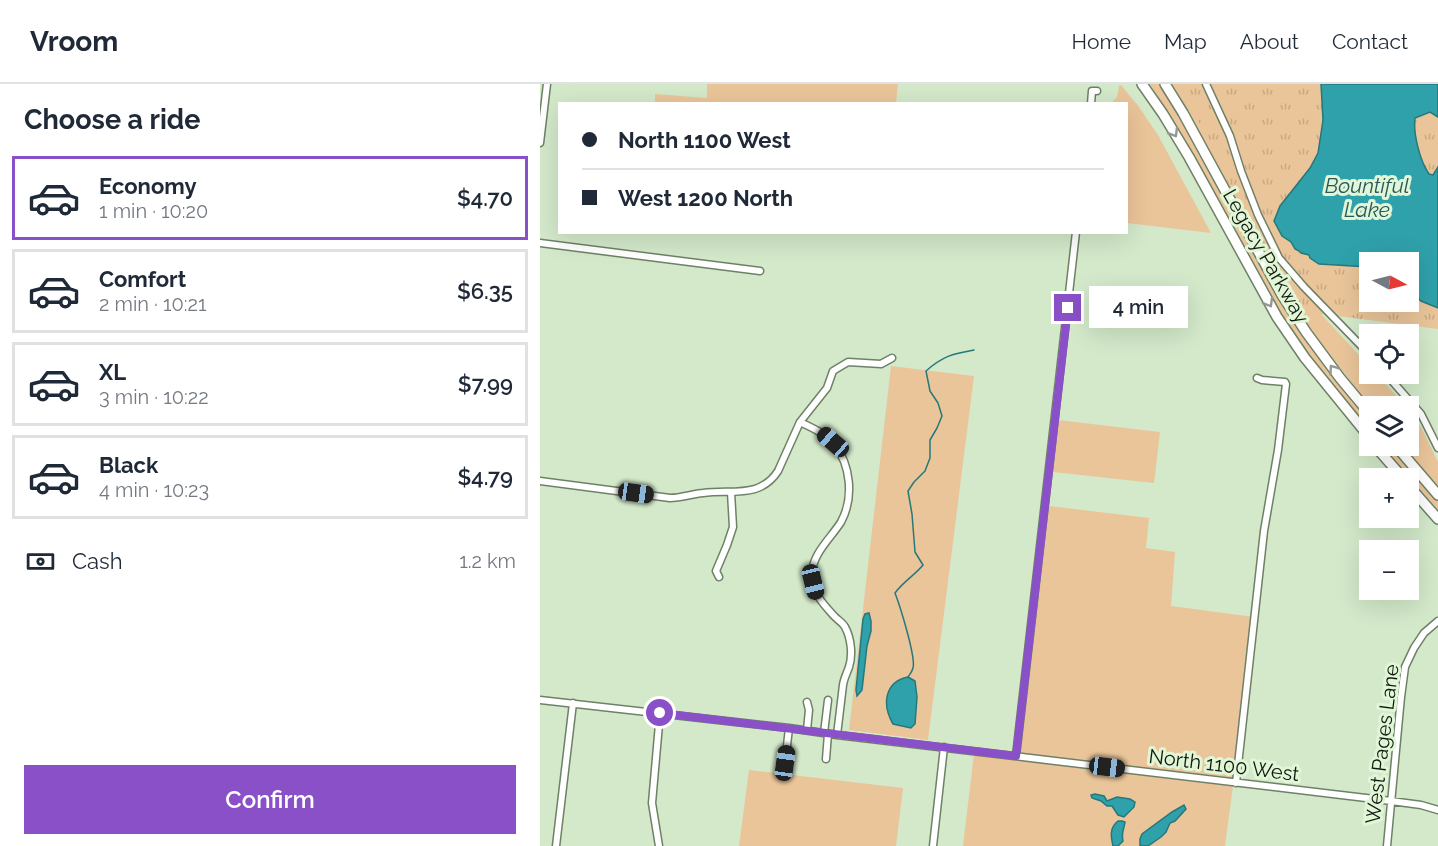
<!DOCTYPE html>
<html lang="en">
<head>
<meta charset="utf-8">
<style>
  :root { --surface:#fff; --page:#f6f6f7; --text:#1f2937; --muted:#747a83; --line:#e0e1e3; --accent:#8950c7 }
  body { margin:0; font-family:Raleway,sans-serif; background:var(--page); color:var(--text); height:100vh; display:flex; flex-direction:column; font-size:22px; white-space:nowrap }
  * { box-sizing:border-box; margin:0 }
  p { font-size:20px; color:var(--muted) }
  .icon { flex:none; width:33px; height:33px; fill:none; stroke:currentColor; stroke-width:2; stroke-linecap:round; stroke-linejoin:round }
  .map { position:relative; flex:1; overflow:hidden }
  .panel { display:flex; flex-direction:column; background:var(--surface); width:540px }
  .panel>* { flex:none }
  .top-card { position:absolute; left:18px; top:18px; width:570px; height:132px; border-radius:0px; box-shadow:0 6px 24px #0002; display:grid; align-content:center; height:132px; padding:0 24px; background:var(--surface) }
  .needle { width:39px; rotate:97deg }
  .buttons { position:absolute; left:819px; top:168px; display:grid; gap:12px }
  .buttons a { display:grid; place-items:center; width:60px; height:60px; border-radius:0px; background:var(--surface); box-shadow:0 6px 24px #0002; font-size:30px }
  .end { position:absolute; width:27px; height:27px; margin:-14px; border:8px solid #8950c7; background:#fff; box-shadow:0 0 0 3px #fff }
  .from { border-radius:50% }
  .bubble { position:absolute; height:42px; border-radius:0px; background:var(--surface); box-shadow:0 6px 24px #0002; font-size:20px; font-weight:600; line-height:42px; text-align:center }
  .car { position:absolute; width:18px; height:36px; margin:-18px -9px; border-radius:8px; box-shadow:0 0 4px 2px #0007; background:linear-gradient(#222 24%,#8ab4d8 0 40%,#222 0 76%,#8ab4d8 0 86%,#222 0) }
  .top-card b { display:flex; align-items:center; gap:21px; height:57px; font-size:22px }
  .top-card b+b { border-top:2px solid var(--line) }
  .top-card i { width:15px; height:15px; background:var(--text) }
  ul { padding:0; list-style:none }
  li { display:flex; align-items:center; gap:18px; height:84px; margin:0 12px 9px; padding:0 12px; border:3px solid var(--line); border-radius:0px }
  li div { flex:1 }
  li b { display:block; font-size:22px }
  li em { font-style:normal; font-weight:600 }
  li.on { border-color:var(--accent) }
  li>.icon { width:54px; height:54px; stroke-width:1.5 }
  h2 { padding:0 24px; font-size:27px; line-height:72px }
  .pay { display:flex; align-items:center; gap:15px; height:66px; padding:0 24px; font-size:22px }
  .pay p { margin-inline-start:auto }
  .action { display:flex; gap:12px; margin-top:auto; padding:12px 24px }
  .action a { flex:1; height:69px; border-radius:0px; background:var(--accent); color:#fff; font-size:24px; font-weight:600; line-height:69px; text-align:center }
  header { display:flex; align-items:center; gap:36px; box-sizing:border-box; height:84px; padding:0 30px; background:var(--surface); border-bottom:2px solid var(--line) }
  header strong { font-size:28px }
  nav { display:flex; gap:33px; margin-inline-start:auto; font-size:21px }
  main { display:flex; flex:1; min-height:0 }
  .map>svg:first-child { display:block }
  .grass { fill:#eac59a }
  .park { fill:url(#park-tufts); fill-rule:evenodd }
  .water { fill:#2fa1aa; stroke:#26787b; stroke-width:1.5 }
  .lines { fill:none; stroke-linecap:round; stroke-linejoin:round }
  .stream { stroke:#26787b; stroke-width:1.5 }
  .minor-casing { stroke:#6e8166; stroke-width:9 }
  .highway-casing { stroke:#6e8166; stroke-width:12 }
  .minor { stroke:#fff; stroke-width:6 }
  .highway { stroke:#fff; stroke-width:9 }
  .oneway { stroke:#949893 }
  .route { stroke:#8950c7; stroke-width:8 }
  .labels { text-anchor:middle; dominant-baseline:central; stroke-width:6; stroke-linejoin:round; paint-order:stroke }
  .street-label { font-size:20px; fill:#11190e; stroke:#e0f6d7 }
  .water-label { font-size:21px; font-style:italic; fill:#28575c; stroke:#e0f6d7 }
</style>
</head>
<body>
<header>
<strong>Vroom</strong>
<nav><a>Home</a><a>Map</a><a>About</a><a>Contact</a></nav>
</header>
<main>
<section class="panel">
<h2>Choose a ride</h2>
<ul>
<li class="on"><svg class="icon" aria-label="car" viewBox="0 0 24 24"><path d="M5 17H2v-5l4-1 3-4h7l3 4 3 1v5h-3M9 17h6M6 11h13"/><circle cx="7" cy="17" r="2"/><circle cx="17" cy="17" r="2"/></svg><div><b>Economy</b><p>1 min · 10:20</p></div><em>$4.70</em></li>
<li><svg class="icon" aria-label="car" viewBox="0 0 24 24"><path d="M5 17H2v-5l4-1 3-4h7l3 4 3 1v5h-3M9 17h6M6 11h13"/><circle cx="7" cy="17" r="2"/><circle cx="17" cy="17" r="2"/></svg><div><b>Comfort</b><p>2 min · 10:21</p></div><em>$6.35</em></li>
<li><svg class="icon" aria-label="car" viewBox="0 0 24 24"><path d="M5 17H2v-5l4-1 3-4h7l3 4 3 1v5h-3M9 17h6M6 11h13"/><circle cx="7" cy="17" r="2"/><circle cx="17" cy="17" r="2"/></svg><div><b>XL</b><p>3 min · 10:22</p></div><em>$7.99</em></li>
<li><svg class="icon" aria-label="car" viewBox="0 0 24 24"><path d="M5 17H2v-5l4-1 3-4h7l3 4 3 1v5h-3M9 17h6M6 11h13"/><circle cx="7" cy="17" r="2"/><circle cx="17" cy="17" r="2"/></svg><div><b>Black</b><p>4 min · 10:23</p></div><em>$4.79</em></li>
</ul>
<div class="pay"><svg class="icon" aria-label="cash" viewBox="0 0 24 24"><path d="M3 7h18v10H3z"/><circle cx="12" cy="12" r="2"/></svg>Cash<p>1.2 km</p></div>
<div class="action"><a>Confirm</a></div>
</section>
<div class="map">
<svg width="898" height="762" viewBox="0 0 898 762">
  <defs>
    <pattern id="park-tufts" width="24" height="20" patternUnits="userSpaceOnUse" patternTransform="scale(1.5)"><rect width="24" height="20" fill="#eac59a"/><path d="M3 7l-1-3M5 7V3M7 7l1-3M15 17l-1-3M17 17v-4M19 17l1-3" fill="none" stroke="#c8a984"/></pattern>
  </defs>
  <rect width="100%" height="100%" fill="#d3e9ca"/>
  <path class="grass" d="M167 0H358L356 19H115V10L167 14Z
    M610 0H619L621 3 622 2 638 29 726 191C756 243 791 290 829 337V347L776 283 731 214 668 98Z
    M632 0H657L758 205 829 282 830 290H836L866 322H830L774 251 746 207 725 171 668 63Z
    M581 1 599 23 618 51 671 149 587 139 586 20 571 19 577 13 579 2Z
    M351 282 434 292 388 656 309 646Z
    M869 326 882 345 898 378V403L863 362H868Z
    M518 336 620 348 614 399 513 388Z
    M842 363 850 362 898 417V429Z
    M509 422 609 434 606 464 635 468 631 522 714 533 694 695 577 681 576 688 693 702 685 762H423L434 670 479 675Z
    M209 686 363 704 356 762H199Z"/>
  <path class="park" d="M651 0H898V245L759 227 722 166 698 119 649 18ZM830 178H868V218H830Z"/>
  <path class="water" d="M781 0H898V33L890 28 875 34C873 50 880 77 889 90L893 91 898 83V224L881 217 869 205 868 178H830L829 183 779 180 770 174 769 171 761 169 759 167 755 165 751 158 742 152 734 137 740 122 770 84 778 69 783 36Z
    M329 529 331 537V547L327 562 322 606 317 612 316 606 323 535 325 530Z
    M368 593 375 597 377 613 375 640 371 644 353 640C342 621 344 598 368 593Z
    M555 710 564 712 567 717 577 713 590 715 595 718 594 723 584 733 578 731 572 722H567L561 717 552 714 551 711Z
    M644 721 646 725 635 737 630 739 626 748 621 753 608 762H600V755L602 750 632 728Z
    M578 737H582L585 738C584 746 581 748 583 757L578 762H573C571 753 569 744 578 737Z"/>
  <g class="lines">
    <path class="stream" d="M368 593C370 590 372 588 373 584 376 573 360 522 355 509 363 498 375 491 383 481L375 468 372 430 368 407 374 398 385 387 390 374V356L397 344 402 332 398 319 390 307 386 287C403 272 412 270 434 266"/>
    <g class="minor-casing">
      <path id="minor" d="M666 0 690 52 701 87 718 131 739 174 764 203 830 271
        M551 20 552 7H557
        M0 59 7 0
        M0 159 220 187
        M846 290 881 330 898 364
        M260 338C272 344 285 349 294 360 311 381 314 414 301 438 291 454 272 470 272 490 273 510 282 519 295 533 298 536 303 539 305 543 311 554 313 571 309 583 307 589 304 594 303 601 301 617 299 634 297 651
        M0 397 130 414C141 414 152 410 163 409 192 405 220 415 238 387L260 338 287 304 293 287 308 278 341 280 352 274
        M179 493 176 487 187 461 193 443 191 408
        M0 616 249 644 297 651 851 717 881 721 898 726
        M267 646 269 626 267 618
        M284 649 288 616
        M476 672 536 148
        M286 675 288 650
        M245 679 249 644
        M696 699 724 447 738 366 746 300 745 298 722 296 717 294
        M16 762 33 619
        M119 762 112 719 120 629
        M393 762 404 663
        M847 762 861 613 865 583 874 564 884 549 898 537"/>
    </g>
    <g class="highway-casing">
      <path id="highway" d="M602 0 623 30 649 73 737 233 765 274 830 354
        M625 0 643 29 742 211 766 248 800 294 830 330
        M835 362 863 394
        M856 362 898 411
        M868 401 898 435"/>
    </g>
    <use href="#minor" class="minor"/>
    <use href="#highway" class="highway"/>
  </g>
  <defs><path id="oneway-chevron" d="M-2-3.5L2.5 0L-2 3.5" fill="none" stroke-width="1.6" stroke-linecap="round" stroke-linejoin="round" transform="scale(1.5)"/></defs>
  <g class="oneway">
    <use href="#oneway-chevron" transform="translate(634 49) rotate(59)"/>
    <use href="#oneway-chevron" transform="translate(729 219) rotate(60)"/>
    <use href="#oneway-chevron" transform="translate(793 285) rotate(-126)"/>
  </g>
  <g class="lines">
    <path class="route" d="M120 629 476 672 528 224"/>
  </g>
  <g class="labels">
    <g class="street-label">
      <text transform="translate(726 172) rotate(60)">Legacy Parkway</text>
      <text transform="translate(842 660) rotate(-83)">West Pages Lane</text>
      <text transform="translate(684 681) rotate(7)">North 1100 West</text>
    </g>
    <g class="water-label">
      <text x="827" y="101">Bountiful<tspan x="827" dy="24">Lake</tspan></text>
    </g>
  </g>
</svg>
<div class="buttons">
<a><svg class="needle" viewBox="-14 -14 28 28"><path d="M0-13l5 13h-10z" fill="#e53935"/><path d="M0 13l5-13h-10z" fill="#747a83"/></svg></a>
<a><svg class="icon" aria-label="locate" viewBox="0 0 24 24"><circle cx="12" cy="12" r="6"/><path d="M12 2v4M12 18v4M2 12h4M18 12h4"/></svg></a>
<a><svg class="icon" aria-label="layers" viewBox="0 0 24 24"><path d="M12 4l9 5-9 5-9-5zM3 14l9 5 9-5"/></svg></a>
<a>+</a>
<a>−</a>
</div>
<i class="end from" style="left:120px;top:629px"></i>
<i class="end" style="left:528px;top:224px"></i>
<div class="bubble" style="left:549px;top:202px;width:99px">4 min</div>
<i class="car" style="left:293px;top:358px;rotate:311deg"></i>
<i class="car" style="left:96px;top:409px;rotate:98deg"></i>
<i class="car" style="left:273px;top:498px;rotate:166deg"></i>
<i class="car" style="left:245px;top:679px;rotate:8deg"></i>
<i class="car" style="left:567px;top:683px;rotate:97deg"></i>
<div class="top-card">
<b><i class="from"></i>North 1100 West</b>
<b><i></i>West 1200 North</b>
</div>
</div>
</main>
</body>
</html>
